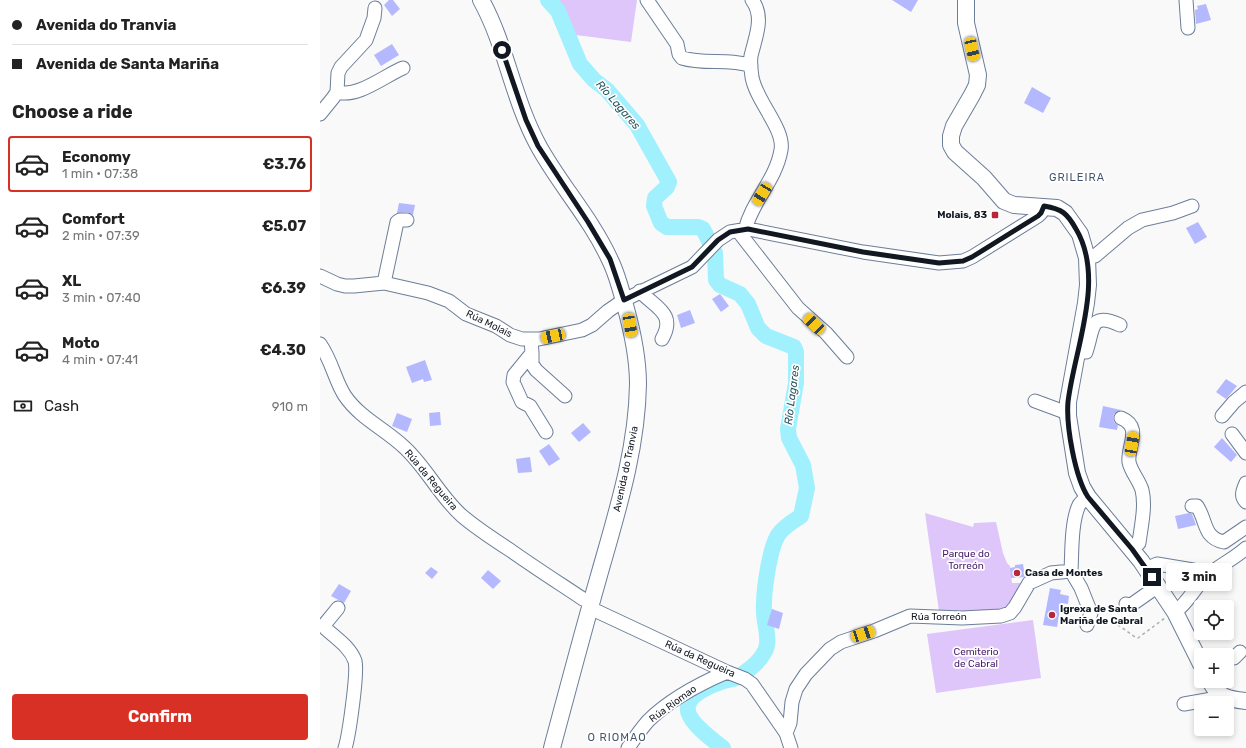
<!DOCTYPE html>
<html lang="en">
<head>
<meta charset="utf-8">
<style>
  :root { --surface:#fff; --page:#f2f2f2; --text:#222; --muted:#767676; --line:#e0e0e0; --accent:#d93025 }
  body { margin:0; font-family:Rubik,sans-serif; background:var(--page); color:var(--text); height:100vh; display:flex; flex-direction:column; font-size:15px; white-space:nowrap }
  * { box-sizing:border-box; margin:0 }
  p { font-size:13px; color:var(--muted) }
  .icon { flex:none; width:22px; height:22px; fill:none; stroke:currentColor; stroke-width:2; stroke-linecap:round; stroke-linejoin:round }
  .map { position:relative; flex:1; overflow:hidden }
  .drawer { display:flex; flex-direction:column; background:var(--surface); width:320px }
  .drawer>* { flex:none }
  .guide { display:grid; align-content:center; height:88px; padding:0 12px; background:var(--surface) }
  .fabs { position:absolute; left:874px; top:600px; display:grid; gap:8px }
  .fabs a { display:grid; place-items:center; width:40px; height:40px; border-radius:4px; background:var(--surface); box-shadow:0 2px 6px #0003; font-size:20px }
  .end { position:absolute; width:18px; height:18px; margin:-9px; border:5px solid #111822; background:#fff; box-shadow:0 0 0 2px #fff }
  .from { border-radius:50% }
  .bubble { position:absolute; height:28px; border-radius:4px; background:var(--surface); box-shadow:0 2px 6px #0003; font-size:13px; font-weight:700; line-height:28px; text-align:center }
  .car { position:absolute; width:12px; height:24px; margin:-12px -6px; border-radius:5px; box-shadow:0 0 3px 1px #0007; background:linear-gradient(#f5c518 24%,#345 0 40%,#f5c518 0 76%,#345 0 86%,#f5c518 0) }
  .guide b { display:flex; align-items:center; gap:14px; height:38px; font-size:15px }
  .guide b+b { border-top:1px solid var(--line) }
  .guide i { width:10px; height:10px; background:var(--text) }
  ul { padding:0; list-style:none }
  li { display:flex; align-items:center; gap:12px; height:56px; margin:0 8px 6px; padding:0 4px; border:2px solid transparent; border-radius:4px }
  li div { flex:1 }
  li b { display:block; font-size:15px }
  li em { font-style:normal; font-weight:700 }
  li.active { border-color:var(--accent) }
  li>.icon { width:36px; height:36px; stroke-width:1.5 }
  h2 { padding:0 12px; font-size:18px; line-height:48px }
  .pay { display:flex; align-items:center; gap:10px; height:44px; padding:0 12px; font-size:15px }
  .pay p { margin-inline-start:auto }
  .action { display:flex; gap:8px; margin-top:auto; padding:8px 12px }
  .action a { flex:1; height:46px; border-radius:4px; background:var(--accent); color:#fff; font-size:16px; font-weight:700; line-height:46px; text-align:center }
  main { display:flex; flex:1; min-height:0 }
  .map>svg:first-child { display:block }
  .green { fill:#dec5fa }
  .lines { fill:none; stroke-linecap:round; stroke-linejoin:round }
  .river { stroke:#a1f0fd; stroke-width:16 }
  .building { fill:#b4b8fe }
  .minor-casing { stroke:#6c7e98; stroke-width:15 }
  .major-casing { stroke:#6c7e98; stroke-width:18 }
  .path { stroke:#abadb0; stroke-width:1.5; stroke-dasharray:3 3; stroke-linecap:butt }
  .minor { stroke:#fff; stroke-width:13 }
  .major { stroke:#fff; stroke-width:16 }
  .route { stroke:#111822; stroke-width:5 }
  .poi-dot { fill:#b8263b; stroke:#fff; stroke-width:1.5 }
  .labels { text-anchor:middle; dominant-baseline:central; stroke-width:3.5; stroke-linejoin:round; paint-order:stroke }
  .poi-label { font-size:10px; font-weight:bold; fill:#111822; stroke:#fff; text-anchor:start }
  .street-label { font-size:10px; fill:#111822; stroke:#fff }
  .park-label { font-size:10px; fill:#461b68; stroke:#fff }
  .water-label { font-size:11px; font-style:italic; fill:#26545b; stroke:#fff }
  .neighbourhood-label { font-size:11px; letter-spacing:1px; fill:#45566f; stroke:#fff }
</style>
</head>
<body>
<main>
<section class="drawer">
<div class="guide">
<b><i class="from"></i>Avenida do Tranvia</b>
<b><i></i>Avenida de Santa Mariña</b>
</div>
<h2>Choose a ride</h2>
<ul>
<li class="active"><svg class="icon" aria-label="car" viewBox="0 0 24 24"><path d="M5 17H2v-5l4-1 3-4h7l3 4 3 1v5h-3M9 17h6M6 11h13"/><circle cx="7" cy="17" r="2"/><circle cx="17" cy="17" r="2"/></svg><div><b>Economy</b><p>1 min · 07:38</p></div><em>€3.76</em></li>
<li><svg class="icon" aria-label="car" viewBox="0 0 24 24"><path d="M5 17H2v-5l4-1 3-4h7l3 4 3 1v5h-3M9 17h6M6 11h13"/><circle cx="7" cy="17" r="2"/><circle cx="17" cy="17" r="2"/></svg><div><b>Comfort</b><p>2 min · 07:39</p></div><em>€5.07</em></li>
<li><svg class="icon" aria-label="car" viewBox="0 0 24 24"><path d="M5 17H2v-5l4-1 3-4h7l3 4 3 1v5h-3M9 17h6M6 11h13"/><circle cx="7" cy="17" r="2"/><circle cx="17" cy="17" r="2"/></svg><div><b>XL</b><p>3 min · 07:40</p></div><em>€6.39</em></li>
<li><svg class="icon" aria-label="car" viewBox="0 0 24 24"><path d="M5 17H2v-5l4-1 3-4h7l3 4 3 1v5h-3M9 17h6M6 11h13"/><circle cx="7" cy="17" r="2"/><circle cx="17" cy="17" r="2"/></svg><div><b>Moto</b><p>4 min · 07:41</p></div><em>€4.30</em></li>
</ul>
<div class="pay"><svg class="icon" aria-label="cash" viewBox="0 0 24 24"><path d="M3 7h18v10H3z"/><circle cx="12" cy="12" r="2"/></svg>Cash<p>910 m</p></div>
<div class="action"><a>Confirm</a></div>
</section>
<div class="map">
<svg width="926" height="748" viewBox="0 0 926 748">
  <rect width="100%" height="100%" fill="#f9f9f9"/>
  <path class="green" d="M224 0H317L311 42 248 34Z
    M605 513 653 527 654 523 676 522 683 553 687 563 690 566 692 583H702L691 605 680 612 619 611Z
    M713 620 721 678 616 693 607 634Z"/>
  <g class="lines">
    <path class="river" d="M228 0 238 11 260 64 274 80 287 90 317 125 349 182 347 187 335 198 334 206 341 223 347 227H378L383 229 395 253 396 280 400 285 420 294 428 304 438 328 446 336 474 347 476 352V383L468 429 469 438 483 465 487 488 481 516C473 521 463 527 458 535 449 550 443 594 444 612 444 624 451 640 445 651 439 663 425 674 413 679 410 680 405 680 401 682 392 685 373 693 369 703 361 718 393 740 403 748"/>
  </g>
  <path class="building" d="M69 0H73L80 9 72 16 64 5Z
    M572 0H598L591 12Z
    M886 4 891 20 876 24 875 10 878 9 877 6Z
    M72 44 79 55 61 66 54 55Z
    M712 87 731 98 723 113 704 103Z
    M79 203 95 205 93 215 87 212 77 213Z
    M878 222 887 237 875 244 866 228Z
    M400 294 409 306 401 312 392 299Z
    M370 310 375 323 361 328 357 315Z
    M105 360 112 380 104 382 103 379 92 383 86 367Z
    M906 379 917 386 906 399 896 392Z
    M783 406 801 410 794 414 793 418 794 422 798 425 797 430 779 427Z
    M120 412 121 425 110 426 109 413Z
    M77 413 92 419 87 432 72 426Z
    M263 423 271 432 259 442 251 433Z
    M902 438 917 455 911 462 894 447Z
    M229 444 240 459 229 466 219 451Z
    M210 457 212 472 198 473 196 459Z
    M869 513 872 514 876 525 858 529 855 516Z
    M703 564 705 577 691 578 690 568 695 567V565Z
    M111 567 118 572 112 579 105 573Z
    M168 570 181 581 173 589 161 578Z
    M19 584 31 591 24 603 11 596Z
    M730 588 741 590 740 594 749 596 748 604 741 603 737 627 723 625Z
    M452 609 463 613 459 629 447 625Z"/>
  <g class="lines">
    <g class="minor-casing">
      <path id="minor" d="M327 0 357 44 359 54 362 58C384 65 409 58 431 66
        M866 0 868 28
        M17 92C38 98 64 76 83 68
        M0 114 13 98 17 92 18 73 21 67 46 40 54 18 55 8
        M425 230C432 201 456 180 461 150 465 129 436 101 432 77 431 70 430 63 431 56 435 38 445 17 432 0
        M418 231 478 308 506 333 527 357
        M767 258 775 256 808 228 822 220 853 213 872 206
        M0 276 17 284 25 286H34L64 283 108 293 129 301 146 314 176 326 190 335 202 339H219L262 330 272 325 288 311 304 300 372 267 398 240 410 232 428 229 543 252 619 263 643 261 652 257 718 216 721 213 724 206
        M64 283 77 222 80 220H87
        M320 291C334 307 357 313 342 339
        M211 339 212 353 194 375 193 382 202 402 210 406 226 432
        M0 344C12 361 15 381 25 396 40 418 65 429 84 447 106 467 119 495 141 515 156 528 173 539 190 550 214 567 239 583 263 599L272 602
        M759 352H766C774 329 769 311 800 325
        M212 353V364L216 370 245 396
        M715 401 742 411H748
        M902 416 914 402 926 392
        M801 418C823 427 807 446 809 462 811 472 819 480 822 490 826 506 821 527 819 543L812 549
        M912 434 926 453
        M926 483C923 490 920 496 926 502
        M872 506H877C887 521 883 538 904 542L926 527
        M826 569 837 564 873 570 885 578
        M751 571 761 588 771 613 767 625
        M806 604 811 605 838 586
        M18 608 4 625 6 629C16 638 30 647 35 661 38 672 29 736 25 748
        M270 608 407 672 425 679 432 684 466 733 471 748
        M855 612C868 603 874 588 886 577 898 566 914 559 926 548
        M907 658H914L920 652
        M864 704 892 699 899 695
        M466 733 470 723 472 702 476 689 486 674 510 649 521 642 554 631 590 616 642 618 681 616 690 613 695 607 709 583 731 573 751 571C752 553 751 522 759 505 761 502 765 499 768 497
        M308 748C314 739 321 729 328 721 350 699 379 684 407 672"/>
    </g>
    <g class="major-casing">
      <path id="major" d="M161 0C186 45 193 99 218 145 239 184 271 218 290 260 297 274 301 290 305 305 312 330 318 358 318 384 317 451 296 515 278 579 262 635 247 692 232 748
        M646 0V23L658 75 657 85 652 95 634 126 631 136V145L635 152 664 178 684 201 694 205 737 208 745 213 760 234 767 258 768 285 766 303 748 402V416L757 473 762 487 768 497 821 561 855 612 881 664
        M890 681C899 698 908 699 926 701"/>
    </g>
    <path class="path" d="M781 618 797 624 815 637 818 638 845 618"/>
    <use href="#minor" class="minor"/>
    <use href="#major" class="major"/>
  </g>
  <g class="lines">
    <path class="route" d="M182 50 206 120 218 146 268 222 290 259 304 300 372 267 398 240 410 232 428 229 543 252 619 263 643 261 652 257 718 216 721 213 724 206C742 209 747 213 756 229 786 279 754 350 748 402 746 426 755 477 768 497L812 549 832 577"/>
  </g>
  <g class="poi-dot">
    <rect x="671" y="211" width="8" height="8" rx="2"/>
    <circle cx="697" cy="573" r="4"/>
    <circle cx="732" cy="615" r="4"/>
  </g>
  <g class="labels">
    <g class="poi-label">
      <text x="667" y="215" text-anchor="end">Molais, 83</text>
      <text x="705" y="573">Casa de Montes</text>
      <text x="740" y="609">Igrexa de Santa<tspan x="740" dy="12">Mariña de Cabral</tspan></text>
    </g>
    <g class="street-label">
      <text transform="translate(169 324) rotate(26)">Rúa Molais</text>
      <text transform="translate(306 469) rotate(-78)">Avenida do Tranvia</text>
      <text transform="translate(111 480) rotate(50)">Rúa da Regueira</text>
      <text x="619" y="617">Rúa Torreón</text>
      <text transform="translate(380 659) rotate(24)">Rúa da Regueira</text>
      <text transform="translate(353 704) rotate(-36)">Rúa Riomao</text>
    </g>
    <g class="park-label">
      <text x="646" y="554">Parque do<tspan x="646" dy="12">Torreón</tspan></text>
      <text x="656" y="652">Cemiterio<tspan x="656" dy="12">de Cabral</tspan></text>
    </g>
    <g class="water-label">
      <text transform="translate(298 105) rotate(49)">Río Lagares</text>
      <text transform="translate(472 395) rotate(-83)">Río Lagares</text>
    </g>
    <g class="neighbourhood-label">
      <text x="757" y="177">GRILEIRA</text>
      <text x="297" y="737">O RIOMAO</text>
    </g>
  </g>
</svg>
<div class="fabs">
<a><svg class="icon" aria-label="locate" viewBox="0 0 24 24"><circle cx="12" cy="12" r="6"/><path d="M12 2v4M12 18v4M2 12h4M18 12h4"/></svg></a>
<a>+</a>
<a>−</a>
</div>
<i class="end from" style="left:182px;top:50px"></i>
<i class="end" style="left:832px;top:577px"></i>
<div class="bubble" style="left:846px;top:563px;width:66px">3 min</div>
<i class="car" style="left:652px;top:49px;rotate:167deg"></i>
<i class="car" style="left:442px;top:194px;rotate:212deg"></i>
<i class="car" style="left:494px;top:324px;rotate:314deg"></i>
<i class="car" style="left:310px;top:325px;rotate:170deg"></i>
<i class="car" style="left:233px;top:336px;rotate:258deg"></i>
<i class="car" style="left:812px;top:444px;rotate:10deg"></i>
<i class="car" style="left:543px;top:634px;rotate:72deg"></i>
</div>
</main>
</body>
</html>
